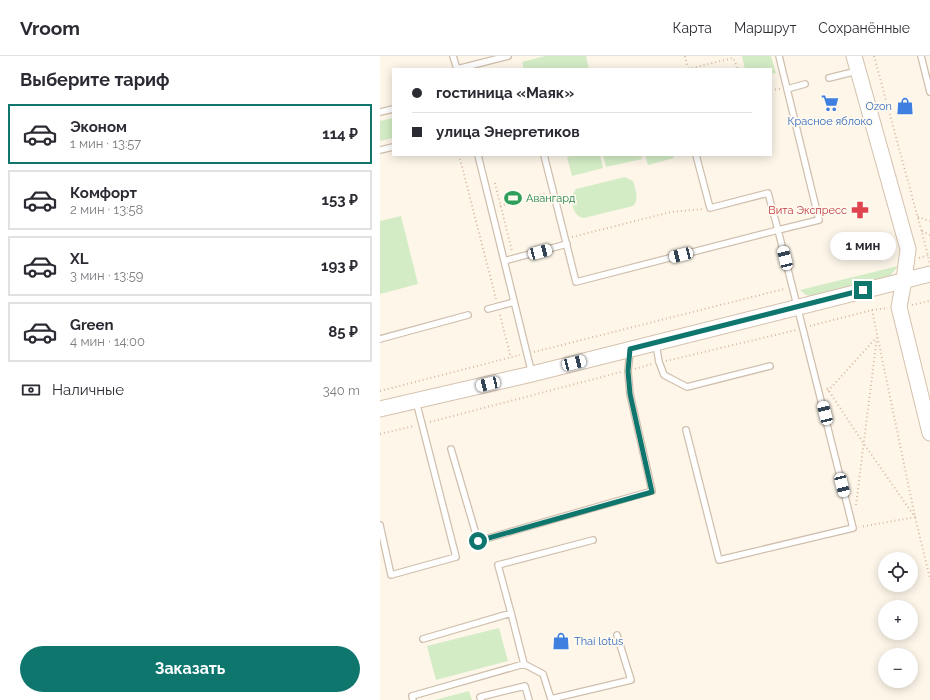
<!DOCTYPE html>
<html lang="ru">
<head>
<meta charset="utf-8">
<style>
  :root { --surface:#fff; --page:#f2f2f3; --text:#2b2b33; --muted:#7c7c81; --line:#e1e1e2; --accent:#0f766e }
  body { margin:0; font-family:Raleway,sans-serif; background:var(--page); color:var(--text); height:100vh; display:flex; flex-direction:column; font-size:15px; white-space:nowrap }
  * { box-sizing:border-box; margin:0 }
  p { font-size:13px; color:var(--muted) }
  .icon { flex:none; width:22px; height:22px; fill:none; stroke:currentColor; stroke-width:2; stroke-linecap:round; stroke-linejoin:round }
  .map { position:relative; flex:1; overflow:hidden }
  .details { display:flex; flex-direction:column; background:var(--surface); width:380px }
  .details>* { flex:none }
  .top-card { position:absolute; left:12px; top:12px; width:380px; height:88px; border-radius:0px; box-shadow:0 2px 10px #0003; display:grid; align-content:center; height:88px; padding:0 20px; background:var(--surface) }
  .tools { position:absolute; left:498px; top:496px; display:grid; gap:8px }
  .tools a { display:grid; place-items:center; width:40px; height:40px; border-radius:50%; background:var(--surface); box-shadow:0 2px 10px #0003; font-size:20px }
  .end { position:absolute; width:18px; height:18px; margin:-9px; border:5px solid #0f766e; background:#fff; box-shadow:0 0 0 2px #fff }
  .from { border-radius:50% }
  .bubble { position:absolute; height:28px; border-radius:14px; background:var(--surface); box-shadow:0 2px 10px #0003; font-size:13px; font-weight:700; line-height:28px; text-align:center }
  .car { position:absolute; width:12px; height:24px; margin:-12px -6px; border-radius:5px; box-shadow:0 0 3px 1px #0007; background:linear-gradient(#fff 24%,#345 0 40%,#fff 0 76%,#345 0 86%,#fff 0) }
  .top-card b { display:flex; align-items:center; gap:14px; height:38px; font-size:15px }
  .top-card b+b { border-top:1px solid var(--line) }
  .top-card i { width:10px; height:10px; background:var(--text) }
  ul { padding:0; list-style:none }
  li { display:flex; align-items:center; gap:12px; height:60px; margin:0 8px 6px; padding:0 12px; border:2px solid var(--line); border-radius:0px }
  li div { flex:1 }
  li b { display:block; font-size:15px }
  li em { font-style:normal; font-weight:700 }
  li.active { border-color:var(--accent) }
  li>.icon { width:36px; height:36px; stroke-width:1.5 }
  h2 { padding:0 20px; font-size:18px; line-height:48px }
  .pay { display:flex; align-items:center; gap:10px; height:44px; padding:0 20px; font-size:15px }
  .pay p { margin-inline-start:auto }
  .cta { display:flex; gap:8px; margin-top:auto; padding:8px 20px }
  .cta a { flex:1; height:46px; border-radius:24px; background:var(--accent); color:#fff; font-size:16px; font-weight:700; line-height:46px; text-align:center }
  header { display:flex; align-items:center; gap:24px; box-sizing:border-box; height:56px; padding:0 20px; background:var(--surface); border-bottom:1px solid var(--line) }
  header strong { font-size:19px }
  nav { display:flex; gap:22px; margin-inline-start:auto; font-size:14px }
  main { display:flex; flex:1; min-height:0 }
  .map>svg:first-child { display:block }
  .green { fill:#d4ecc6 }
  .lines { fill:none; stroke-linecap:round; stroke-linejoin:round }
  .lane-casing { stroke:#d1bfad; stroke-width:8 }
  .secondary-casing { stroke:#d6c1ad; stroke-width:17 }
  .path { stroke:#dabaa2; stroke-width:2; stroke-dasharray:1 3; stroke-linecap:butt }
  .lane { stroke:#fff; stroke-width:5.5 }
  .secondary { stroke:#fff; stroke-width:15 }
  .route { stroke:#0f766e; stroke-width:5 }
  .labels { text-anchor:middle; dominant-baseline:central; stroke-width:3.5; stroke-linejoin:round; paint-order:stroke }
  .shop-label { font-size:11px; fill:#366cbe; stroke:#fffaf0; text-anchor:end }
  .leisure-label { font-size:11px; fill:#27864d; stroke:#fffaf0; text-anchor:start }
  .health-label { font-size:11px; fill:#be3a42; stroke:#fffaf0; text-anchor:end }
</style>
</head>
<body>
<header>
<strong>Vroom</strong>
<nav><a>Карта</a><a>Маршрут</a><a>Сохранённые</a></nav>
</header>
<main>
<section class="details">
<h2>Выберите тариф</h2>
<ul>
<li class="active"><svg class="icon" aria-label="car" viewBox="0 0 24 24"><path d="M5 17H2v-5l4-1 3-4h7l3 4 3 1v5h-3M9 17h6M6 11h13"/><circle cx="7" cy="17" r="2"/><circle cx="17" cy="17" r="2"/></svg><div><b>Эконом</b><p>1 мин · 13:57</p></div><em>114 ₽</em></li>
<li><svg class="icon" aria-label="car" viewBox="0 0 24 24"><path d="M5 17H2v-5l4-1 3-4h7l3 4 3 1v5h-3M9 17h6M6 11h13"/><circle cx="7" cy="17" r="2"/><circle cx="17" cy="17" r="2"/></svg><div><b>Комфорт</b><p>2 мин · 13:58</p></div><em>153 ₽</em></li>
<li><svg class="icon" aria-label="car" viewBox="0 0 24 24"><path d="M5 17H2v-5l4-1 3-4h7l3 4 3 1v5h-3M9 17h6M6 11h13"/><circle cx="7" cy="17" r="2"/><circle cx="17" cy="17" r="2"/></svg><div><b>XL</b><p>3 мин · 13:59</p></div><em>193 ₽</em></li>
<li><svg class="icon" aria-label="car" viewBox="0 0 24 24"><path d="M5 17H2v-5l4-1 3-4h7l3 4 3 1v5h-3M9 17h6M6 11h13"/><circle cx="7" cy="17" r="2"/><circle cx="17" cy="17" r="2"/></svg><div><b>Green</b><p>4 мин · 14:00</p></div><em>85 ₽</em></li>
</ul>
<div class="pay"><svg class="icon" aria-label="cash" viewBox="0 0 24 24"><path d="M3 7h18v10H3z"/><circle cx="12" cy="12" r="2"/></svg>Наличные<p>340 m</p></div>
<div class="cta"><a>Заказать</a></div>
</section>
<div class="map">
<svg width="550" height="644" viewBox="0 0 550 644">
  <rect width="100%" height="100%" fill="#fdf6e9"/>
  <path class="green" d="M165 0H206L209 13H144L142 6Z
    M362 0H391L396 17 391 18V13H365Z
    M13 62V82L0 85V65Z
    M194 99H220L223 112 192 120 187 101Z
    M223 99H261L262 103 226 111Z
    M265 99H293L294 102 268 109Z
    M245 121 253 125C255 133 260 143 253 150L204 162C193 160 193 150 191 141L196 133Z
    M21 160 38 228 0 238V165Z
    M518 210 510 220 504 223 433 241 426 239 420 234Z
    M119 572 128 605 56 624 47 590Z
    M89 635 92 644H55Z"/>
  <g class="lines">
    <g class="lane-casing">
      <path id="lane" d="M73 0 77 13
        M541 0 550 36
        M77 13 128 0
        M449 22 477 15
        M407 33 425 28
        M0 56 13 53
        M0 94 13 91
        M98 99 152 318
        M164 99 196 226 398 174 388 137 330 152 316 99
        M124 205 187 188
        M108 253 134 246
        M0 283 88 259
        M276 288 279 306 284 319 307 331 390 310
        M306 374 339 504 473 472 398 174 439 164 399 0
        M71 393 98 485 272 435 250 338 248 315 250 295
        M0 469 11 519 76 501 36 345
        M131 557 118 509 213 484
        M144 608 163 618 171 643 251 624 237 579
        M33 644 32 640 144 608 131 557 43 583
        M101 644 100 641 145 630 149 644"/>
    </g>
    <g class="secondary-casing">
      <path id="secondary" d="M474 0 528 193 524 224 519 251 550 377
        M0 353 152 318 550 218"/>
    </g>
    <path class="path" d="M305 0 308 13
      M494 0 548 199H550
      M308 13 353 2 358 13
      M391 34 400 33
      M79 99 116 243
      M115 127 132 195
      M152 141 166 137
      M120 150 130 147
      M538 161 550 165
      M542 175 550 179
      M192 181 291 156 323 153
      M539 202 548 199 549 206
      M532 249 550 245
      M492 254 535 461 550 522
      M120 259 131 302
      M430 270 492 254 508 252
      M154 296 404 233
      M286 305 416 274
      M255 313 272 308
      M447 332 484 388 535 461 480 471
      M0 335 140 299
      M448 335 496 282
      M50 366 241 316
      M0 378 34 370
      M476 449 497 281"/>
    <use href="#lane" class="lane"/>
    <use href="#secondary" class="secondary"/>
  </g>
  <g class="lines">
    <path class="route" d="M98 485 272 436 250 338 248 315 250 293 483 234"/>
  </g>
  <defs>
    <g id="supermarket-bare" transform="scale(1.38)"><path d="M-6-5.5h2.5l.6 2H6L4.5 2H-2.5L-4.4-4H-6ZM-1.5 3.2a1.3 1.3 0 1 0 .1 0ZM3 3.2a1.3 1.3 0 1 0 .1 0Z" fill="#3f7fe0" stroke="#fffaf0" stroke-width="2.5" paint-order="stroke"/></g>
    <g id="shop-bare" transform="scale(1.38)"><path d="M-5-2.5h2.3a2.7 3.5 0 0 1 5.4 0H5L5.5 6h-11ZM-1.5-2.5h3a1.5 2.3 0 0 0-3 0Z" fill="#3f7fe0" stroke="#fffaf0" stroke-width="2.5" paint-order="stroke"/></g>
    <g id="stadium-bare" transform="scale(1.38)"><path d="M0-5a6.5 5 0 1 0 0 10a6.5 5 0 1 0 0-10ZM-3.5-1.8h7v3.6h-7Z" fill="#2e9e5b" stroke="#fffaf0" stroke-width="2.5" paint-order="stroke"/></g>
    <g id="pharmacy-bare" transform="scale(1.38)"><path d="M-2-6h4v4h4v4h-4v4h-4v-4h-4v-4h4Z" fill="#e0444e" stroke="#fffaf0" stroke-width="2.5" paint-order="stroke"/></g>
  </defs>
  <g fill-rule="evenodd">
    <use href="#supermarket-bare" x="450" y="47"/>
    <use href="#shop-bare" x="525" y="50"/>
    <use href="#stadium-bare" x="133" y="142"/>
    <use href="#pharmacy-bare" x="480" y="154"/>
    <use href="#shop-bare" x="181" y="585"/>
  </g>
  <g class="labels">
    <g class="shop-label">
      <text x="512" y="50">Ozon</text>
      <text x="450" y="65" text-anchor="middle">Красное яблоко</text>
      <text x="194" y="585" text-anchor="start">Thai lotus</text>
    </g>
    <g class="leisure-label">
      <text x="146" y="142">Авангард</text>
    </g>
    <g class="health-label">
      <text x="467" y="154">Вита Экспресс</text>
    </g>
  </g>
</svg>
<div class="tools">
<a><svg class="icon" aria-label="locate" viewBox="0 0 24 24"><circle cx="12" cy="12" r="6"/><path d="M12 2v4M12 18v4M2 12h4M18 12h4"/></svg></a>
<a>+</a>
<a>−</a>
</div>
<i class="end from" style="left:98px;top:485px"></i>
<i class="end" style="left:483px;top:234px"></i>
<div class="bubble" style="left:450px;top:176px;width:66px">1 мин</div>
<i class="car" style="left:160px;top:196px;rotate:75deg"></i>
<i class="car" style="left:301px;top:199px;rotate:256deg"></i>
<i class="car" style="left:405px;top:202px;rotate:346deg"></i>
<i class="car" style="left:194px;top:307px;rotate:76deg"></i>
<i class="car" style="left:108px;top:328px;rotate:257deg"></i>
<i class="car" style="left:445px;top:357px;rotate:346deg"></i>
<i class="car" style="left:462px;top:429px;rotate:166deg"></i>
<div class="top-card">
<b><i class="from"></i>гостиница «Маяк»</b>
<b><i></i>улица Энергетиков</b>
</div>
</div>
</main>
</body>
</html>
